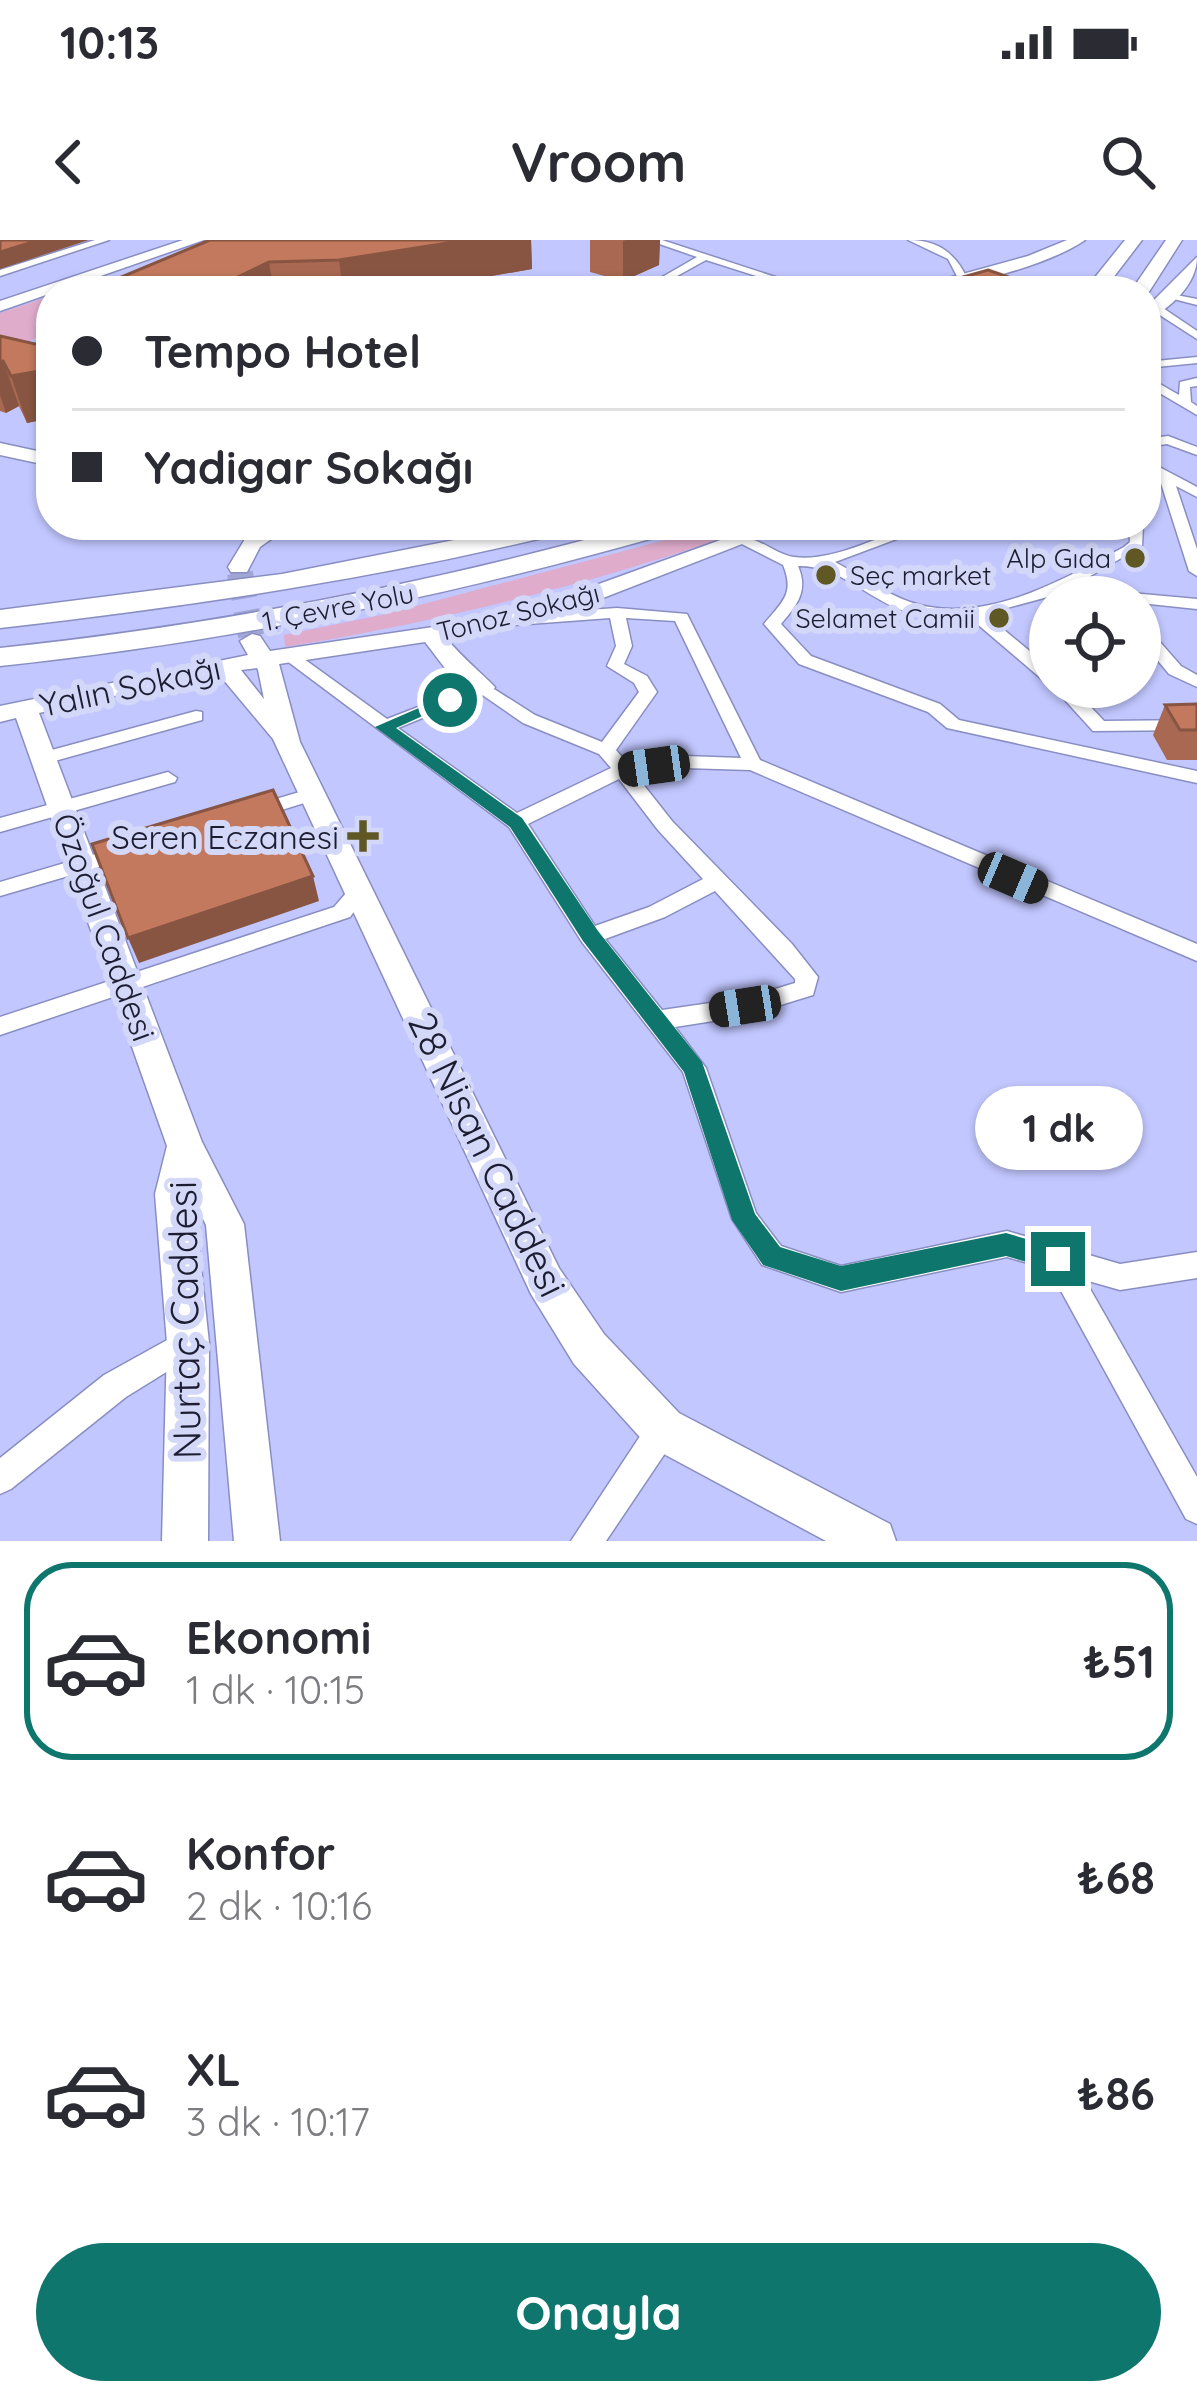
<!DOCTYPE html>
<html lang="tr">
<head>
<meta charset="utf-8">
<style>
  :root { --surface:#fff; --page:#f2f2f3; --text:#2b2b33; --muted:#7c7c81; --line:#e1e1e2; --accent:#0f766e }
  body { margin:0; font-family:Quicksand,sans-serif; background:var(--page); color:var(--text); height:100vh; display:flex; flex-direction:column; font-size:45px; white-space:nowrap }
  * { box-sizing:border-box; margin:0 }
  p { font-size:39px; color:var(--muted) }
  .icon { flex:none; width:66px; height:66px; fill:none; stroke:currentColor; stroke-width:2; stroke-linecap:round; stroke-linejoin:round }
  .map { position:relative; height:1301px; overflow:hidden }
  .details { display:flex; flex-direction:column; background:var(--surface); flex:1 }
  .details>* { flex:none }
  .top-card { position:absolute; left:36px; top:36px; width:1125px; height:264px; border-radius:48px; box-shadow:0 3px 9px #0004; display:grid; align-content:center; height:264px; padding:0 36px; background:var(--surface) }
  .fabs { position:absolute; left:1029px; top:336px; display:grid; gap:24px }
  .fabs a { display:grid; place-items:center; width:132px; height:132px; border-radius:50%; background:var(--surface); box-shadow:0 3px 9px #0004; font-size:60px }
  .end { position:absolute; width:54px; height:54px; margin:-27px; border:15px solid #0f766e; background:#fff; box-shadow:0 0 0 6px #fff }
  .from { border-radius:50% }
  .bubble { position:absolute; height:84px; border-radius:42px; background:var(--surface); box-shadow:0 3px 9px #0004; font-size:39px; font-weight:700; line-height:84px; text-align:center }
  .car { position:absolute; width:36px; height:72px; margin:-36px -18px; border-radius:15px; box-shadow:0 0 9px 3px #0007; background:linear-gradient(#222 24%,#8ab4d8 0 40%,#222 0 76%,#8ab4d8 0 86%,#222 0) }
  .top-card b { display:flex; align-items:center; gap:42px; height:114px; font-size:45px }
  .top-card b+b { border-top:3px solid var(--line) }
  .top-card i { width:30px; height:30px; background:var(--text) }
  ul { padding:21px 0 0; list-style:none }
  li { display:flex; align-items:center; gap:36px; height:198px; margin:0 24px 18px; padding:0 12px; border:6px solid transparent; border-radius:48px }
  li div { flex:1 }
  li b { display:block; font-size:45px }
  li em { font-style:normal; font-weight:700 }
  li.selected { border-color:var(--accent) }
  li>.icon { width:108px; height:108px; stroke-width:1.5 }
  .button { display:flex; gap:24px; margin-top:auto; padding:24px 36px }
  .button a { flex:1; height:138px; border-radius:72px; background:var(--accent); color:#fff; font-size:48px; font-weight:700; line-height:138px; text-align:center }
  .status { display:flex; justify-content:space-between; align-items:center; height:84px; padding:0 60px; background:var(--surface); direction:ltr }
  .status svg { height:33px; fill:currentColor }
  header { display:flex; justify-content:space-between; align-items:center; height:156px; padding:0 36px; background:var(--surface); font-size:54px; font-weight:700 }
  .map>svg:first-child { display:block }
  .green { fill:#dfaccc }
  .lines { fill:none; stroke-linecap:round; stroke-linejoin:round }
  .secondary-tunnel-far1 { stroke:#a1a5d6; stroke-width:20; stroke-dasharray:20 9; stroke-linecap:butt }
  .secondary-tunnel { stroke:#a1a5d6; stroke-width:26; stroke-dasharray:26 12; stroke-linecap:butt }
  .street-casing { stroke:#898ec2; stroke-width:3 }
  .secondary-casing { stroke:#898ec2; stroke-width:3 }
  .primary-casing { stroke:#898ec2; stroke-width:3 }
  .highway-casing { stroke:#898ec2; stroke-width:3 }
  .street { fill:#fff; fill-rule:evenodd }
  .secondary { fill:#fff; fill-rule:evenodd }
  .primary { fill:#fff; fill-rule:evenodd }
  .highway { fill:#fff; fill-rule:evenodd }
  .wall { fill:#a86851 }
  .shaded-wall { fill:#885542 }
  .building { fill:#c3795e; stroke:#885542; stroke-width:3 }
  .route { fill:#0f766e }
  .poi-dot { fill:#605824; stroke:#d3d7f8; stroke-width:4.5 }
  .labels { text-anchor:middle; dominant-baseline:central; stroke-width:12; stroke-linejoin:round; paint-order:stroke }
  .far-poi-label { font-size:27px; fill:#1c1d31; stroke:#d3d7f8; text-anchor:end }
  .far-street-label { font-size:27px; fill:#1c1d31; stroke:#d3d7f8 }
  .street-label { font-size:33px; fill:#1c1d31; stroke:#d3d7f8 }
  .poi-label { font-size:33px; fill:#1c1d31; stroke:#d3d7f8; text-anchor:end }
  .near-street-label { font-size:39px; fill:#1c1d31; stroke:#d3d7f8 }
</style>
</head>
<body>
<div class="status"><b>10:13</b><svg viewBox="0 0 49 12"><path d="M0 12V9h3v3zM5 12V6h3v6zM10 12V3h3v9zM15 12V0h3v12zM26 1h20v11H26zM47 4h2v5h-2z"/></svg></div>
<header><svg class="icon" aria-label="back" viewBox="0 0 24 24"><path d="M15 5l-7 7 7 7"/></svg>Vroom<svg class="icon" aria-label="search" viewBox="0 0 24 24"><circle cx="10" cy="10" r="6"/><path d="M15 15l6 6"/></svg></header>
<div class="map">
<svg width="1197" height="1301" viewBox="0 0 1197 1301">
  <rect width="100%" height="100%" fill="#c2c7ff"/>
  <path class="green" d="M51 56V91L0 114V73Z
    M699 291 719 300C577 347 433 383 285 407L284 395 386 374Z"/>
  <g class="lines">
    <path class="secondary-tunnel-far1" d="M239 327 241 336"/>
    <path class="secondary-tunnel" d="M240 333 252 401"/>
    <g class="street-casing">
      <path id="street" d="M95 0H109L0 36V30Z
        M648 0H662L818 51H803L706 20 650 51H638L697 17Z
        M908 0C938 0 955 13 967 38L959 40 948 19Z
        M1166 53 1197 59V65L1166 57Z
        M1152 66H1160L1197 91V99L1152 70Z
        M1197 117V123L1146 128V122Z
        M1146 136 1179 155 1180 142 1197 138V146L1190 147 1191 162 1197 166V175L1146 145Z
        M1168 196 1197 207V215L1167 204 1146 207V199Z
        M1146 220 1197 247V257L1176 246 1197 309V336L1189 331 1159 237 1146 229Z
        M913 285H934L835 322C859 335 884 353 910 362 983 387 1062 340 1124 307L1130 302 1129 285H1143L1142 306 1080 342 1098 350 1197 359V369L1140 363V357H1090L1068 349 1055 355 985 374 1050 428V442L1044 441 969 377C944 379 918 378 894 367 861 352 835 325 798 326 809 351 797 365 781 384L811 416 940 464 959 480 1197 531V543L947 488 928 472 799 424 764 384C782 362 795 354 783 325L734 300C752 290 774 315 794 317 832 322 878 297 913 285Z
        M617 368 687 374 760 520 1197 704V721L750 530 685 528 635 534 672 581 792 704 818 737 813 755 745 776 675 787 706 828 756 973 781 1006 841 1026 1007 991 1120 1024 1197 1012V1038L1120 1050 1085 1040 1197 1237V1284L1186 1279 1049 1029 1007 1017 841 1052 762 1025 732 979 683 832 582 702 509 587 279 415 281 411H293L387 479 483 442 535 475 602 502 639 452 634 443 607 426 616 406 610 378 488 387 480 382 488 377ZM626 378 675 381 741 518 685 516 627 523 616 510 657 452 647 436 624 424 632 406ZM481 454 523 483 599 514 611 528 517 573 398 488ZM619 539 658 590 703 639 649 667 595 686 528 584ZM715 651 795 739V743L745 758 662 770 605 699 665 677Z
        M1140 384 1146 386 1181 426 1197 435V447L1169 434 1140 399Z
        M1053 447H1072L1104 481 1197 480V490L1093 491Z
        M196 471 202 472V480L44 524 35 518 37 514Z
        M168 532 177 538 175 542 0 592V578Z
        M313 548 320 550 323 554 320 558 253 579 243 573 246 568Z
        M126 605 136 612 133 617 0 656V642Z
        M361 642 371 649 350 677 0 795V777L334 667 354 644Z
        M187 1089 197 1093 202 1103 197 1113 126 1157 11 1249 0 1254V1218L104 1135Z
        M663 1174 674 1178 678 1189 674 1200 606 1301H571L652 1178Z"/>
    </g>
    <g class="secondary-casing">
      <path id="secondary" d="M1067 0H1085C1044 28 950 51 901 51L1028 16Z
        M1197 17C1197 45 1170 68 1146 81V68Z
        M0 203 51 214V226L0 215Z
        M267 285 288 287 260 307 247 332H231L228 327 245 299Z
        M762 285H791L590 363 446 398C462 417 479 431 495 447L492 452C460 457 443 424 425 402L279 424 300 502 559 1028 604 1094 679 1173 890 1284 896 1301H826L647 1205 574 1124 531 1054 273 499 222 438 207 435 39 473 202 902 244 984 280 1301H234L206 985 194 961 209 1103 208 1301H162L167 1103 155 954 167 906 16 478 0 482V466L248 415 240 401 252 394 260 396 270 411 440 386 574 353ZM257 428 258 430 264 459 241 430Z"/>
    </g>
    <g class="primary-casing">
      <path id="primary" d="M183 0H204L0 71V61Z"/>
    </g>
    <g class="highway-casing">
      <path id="highway" d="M1125 0H1142L1103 51H1084Z
        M1166 0H1182L1147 55 1146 51H1131Z
        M530 285H575L571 291C383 338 193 366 0 388V370L282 334Z
        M640 285H682L678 291C455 355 231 402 0 426V408C217 385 429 344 640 285Z"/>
    </g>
    <use href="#street" class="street"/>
    <use href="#secondary" class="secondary"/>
    <use href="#primary" class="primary"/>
    <use href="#highway" class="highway"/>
  </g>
  <path class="wall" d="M210 0H531L532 29 404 51H88Z
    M590 0H660L659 25 623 41 590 32Z
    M0 96 35 104 51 101V178L27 183 19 166 6 173 0 171Z
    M1197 464V520H1167L1153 495 1165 465Z"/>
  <path class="shaded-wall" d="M39 0H89L0 29V12Z
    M467 0H531L532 29 404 51H343L339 20Z
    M626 0H660L659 25 623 41V1Z
    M269 22 274 51H209Z
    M3 121 19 166 6 173 0 155V122Z
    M51 129V178L27 183 11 136Z
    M313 636 319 661 139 723 128 698Z"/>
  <path class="building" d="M0 0H39L0 12Z
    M210 0H467L339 20 269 22 209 51H88Z
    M988 30 1035 46 1018 51H913Z
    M0 96 35 104 51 101V129L11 136 3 121 0 122Z
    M1197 464V490H1180L1165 465Z
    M273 550 313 636 128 698 92 604Z"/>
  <path class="route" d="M444 457 458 460 396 488 522 578 598 691 702 822 755 974 780 1007 841 1026 1006 993 1067 1011 1071 1019 1067 1028 1058 1031 1006 1016 841 1051 763 1025 732 980 684 832 583 701 510 587 375 487Z"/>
  <g class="poi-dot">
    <circle cx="1135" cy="318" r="12"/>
    <circle cx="826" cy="335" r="12"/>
    <circle cx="999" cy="378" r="12"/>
    <path d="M357 578h12v12h12v12h-12v12h-12v-12h-12v-12h12z"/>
  </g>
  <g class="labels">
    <g class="far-poi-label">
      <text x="1111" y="318">Alp Gıda</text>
      <text x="850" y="335" text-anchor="start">Seç market</text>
      <text x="975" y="378">Selamet Camii</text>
    </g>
    <g class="far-street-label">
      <text transform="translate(338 367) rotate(-11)">1. Çevre Yolu</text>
      <text transform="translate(518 372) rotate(-14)">Tonoz Sokağı</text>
    </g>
    <g class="street-label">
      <text transform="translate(130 446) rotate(-12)">Yalın Sokağı</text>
      <text transform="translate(105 687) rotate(70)">Özoğul Caddesi</text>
    </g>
    <g class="poi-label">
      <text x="339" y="596">Seren Eczanesi</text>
    </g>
    <g class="near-street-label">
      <text transform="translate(488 914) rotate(64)">28 Nisan Caddesi</text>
      <text transform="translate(184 1080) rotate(-91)">Nurtaç Caddesi</text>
    </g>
  </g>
</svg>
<div class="fabs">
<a><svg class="icon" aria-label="locate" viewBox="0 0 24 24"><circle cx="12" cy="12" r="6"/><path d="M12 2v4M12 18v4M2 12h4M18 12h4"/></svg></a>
</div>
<i class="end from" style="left:450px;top:460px"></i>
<i class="end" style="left:1058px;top:1019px"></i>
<div class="bubble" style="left:975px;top:846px;width:168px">1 dk</div>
<i class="car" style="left:654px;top:526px;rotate:262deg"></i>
<i class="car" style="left:1013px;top:638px;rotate:113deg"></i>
<i class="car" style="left:745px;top:766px;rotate:261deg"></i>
<div class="top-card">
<b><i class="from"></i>Tempo Hotel</b>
<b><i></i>Yadigar Sokağı</b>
</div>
</div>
<section class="details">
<ul>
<li class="selected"><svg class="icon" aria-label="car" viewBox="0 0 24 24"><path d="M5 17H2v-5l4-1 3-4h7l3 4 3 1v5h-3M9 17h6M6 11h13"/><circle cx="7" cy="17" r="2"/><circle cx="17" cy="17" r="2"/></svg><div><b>Ekonomi</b><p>1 dk · 10:15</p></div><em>₺51</em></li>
<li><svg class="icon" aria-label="car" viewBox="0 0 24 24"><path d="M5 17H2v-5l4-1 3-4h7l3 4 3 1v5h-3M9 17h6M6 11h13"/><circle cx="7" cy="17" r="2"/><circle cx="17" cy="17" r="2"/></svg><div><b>Konfor</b><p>2 dk · 10:16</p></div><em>₺68</em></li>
<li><svg class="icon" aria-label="car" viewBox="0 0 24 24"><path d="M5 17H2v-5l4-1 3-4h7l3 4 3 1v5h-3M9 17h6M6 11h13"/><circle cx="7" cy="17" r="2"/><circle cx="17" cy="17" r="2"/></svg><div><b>XL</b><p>3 dk · 10:17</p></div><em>₺86</em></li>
</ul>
<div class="button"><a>Onayla</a></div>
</section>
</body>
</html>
